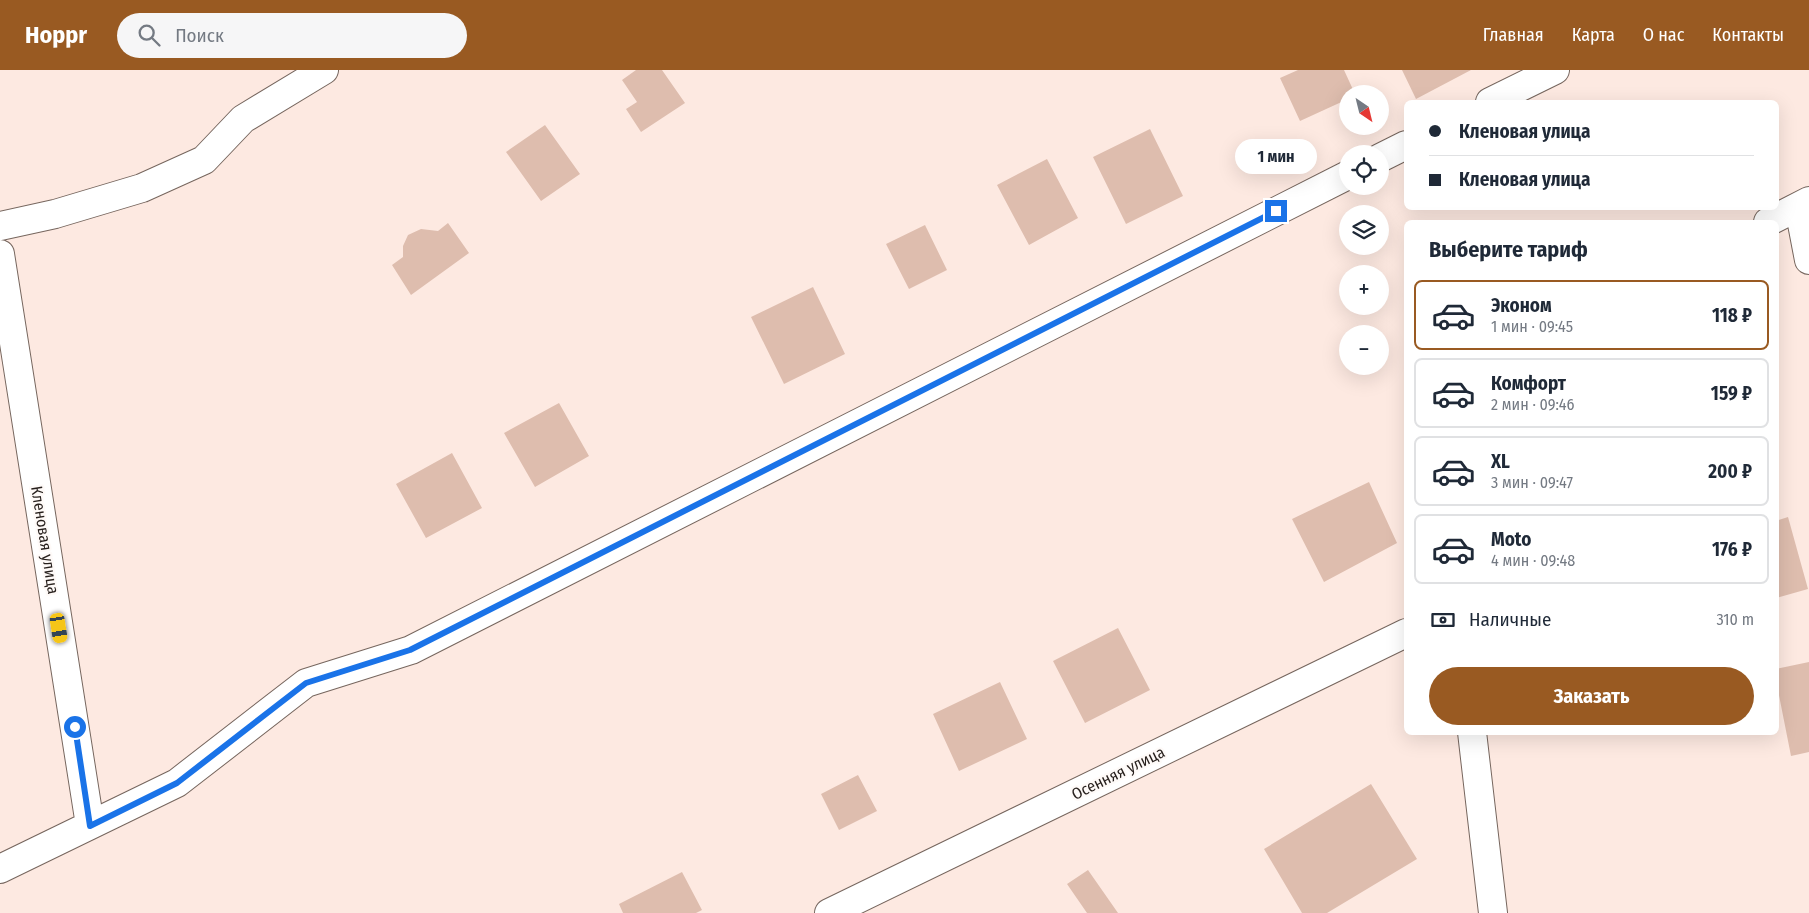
<!DOCTYPE html>
<html lang="ru">
<head>
<meta charset="utf-8">
<style>
  :root { --surface:#fff; --page:#f6f6f7; --text:#1f2937; --muted:#747a83; --line:#e0e1e3; --accent:#995a22 }
  body { margin:0; font-family:"Fira Sans Condensed",sans-serif; background:var(--page); color:var(--text); height:100vh; display:flex; flex-direction:column; font-size:19px; white-space:nowrap }
  * { box-sizing:border-box; margin:0 }
  p { font-size:16px; color:var(--muted) }
  .icon { flex:none; width:28px; height:28px; fill:none; stroke:currentColor; stroke-width:2; stroke-linecap:round; stroke-linejoin:round }
  .map { position:relative; flex:1; overflow:hidden }
  .drawer { position:absolute; left:1404px; top:150px; width:375px; height:515px; display:flex; flex-direction:column; background:var(--surface); border-radius:8px; box-shadow:0 5px 20px #0002 }
  .drawer>* { flex:none }
  .hud { position:absolute; left:1404px; top:30px; width:375px; height:110px; border-radius:8px; box-shadow:0 5px 20px #0002; display:grid; align-content:center; height:110px; padding:0 25px; background:var(--surface) }
  .needle { width:32px; rotate:145deg }
  .tools { position:absolute; left:1339px; top:15px; display:grid; gap:10px }
  .tools a { display:grid; place-items:center; width:50px; height:50px; border-radius:50%; background:var(--surface); box-shadow:0 5px 20px #0002; font-size:25px }
  .end { position:absolute; width:22px; height:22px; margin:-11px; border:6px solid #1a73e8; background:#fff; box-shadow:0 0 0 2px #fff }
  .from { border-radius:50% }
  .bubble { position:absolute; height:35px; border-radius:18px; background:var(--surface); box-shadow:0 5px 20px #0002; font-size:16px; font-weight:700; line-height:35px; text-align:center }
  .car { position:absolute; width:15px; height:30px; margin:-15px -8px; border-radius:6px; box-shadow:0 0 4px 1px #0007; background:linear-gradient(#f5c518 24%,#345 0 40%,#f5c518 0 76%,#345 0 86%,#f5c518 0) }
  .hud b { display:flex; align-items:center; gap:18px; height:48px; font-size:19px }
  .hud b+b { border-top:1px solid var(--line) }
  .hud i { width:12px; height:12px; background:var(--text) }
  ul { padding:0; list-style:none }
  li { display:flex; align-items:center; gap:15px; height:70px; margin:0 10px 8px; padding:0 15px; border:2px solid var(--line); border-radius:8px }
  li div { flex:1 }
  li b { display:block; font-size:19px }
  li em { font-style:normal; font-weight:700 }
  li.on { border-color:var(--accent) }
  li>.icon { width:45px; height:45px; stroke-width:1.5 }
  h2 { padding:0 25px; font-size:22px; line-height:60px }
  .pay { display:flex; align-items:center; gap:12px; height:55px; padding:0 25px; font-size:19px }
  .pay p { margin-inline-start:auto }
  .cta { display:flex; gap:10px; margin-top:auto; padding:10px 25px }
  .cta a { flex:1; height:58px; border-radius:30px; background:var(--accent); color:#fff; font-size:20px; font-weight:700; line-height:58px; text-align:center }
  header { display:flex; align-items:center; gap:30px; box-sizing:border-box; height:70px; padding:0 25px; background:var(--accent); color:#fff }
  header strong { font-size:24px }
  nav { display:flex; gap:28px; margin-inline-start:auto; font-size:18px }
  .search { width:350px; height:45px; background:var(--page); display:flex; align-items:center; gap:12px; box-sizing:border-box; padding:0 18px; border-radius:28px; color:var(--muted); font-size:19px }
  .map>svg:first-child { display:block }
  .building { fill:#debdae }
  .lines { fill:none; stroke-linecap:round; stroke-linejoin:round }
  .street-casing { stroke:#76665e; stroke-width:30 }
  .street { stroke:#fff; stroke-width:28 }
  .route { stroke:#1a73e8; stroke-width:6 }
  .labels { text-anchor:middle; dominant-baseline:central; stroke-width:4.5; stroke-linejoin:round; paint-order:stroke }
  .street-label { font-size:16px; fill:#261f1c; stroke:#fefaf8 }
</style>
</head>
<body>
<header>
<strong>Hoppr</strong>
<div class="search"><svg class="icon" aria-label="search" viewBox="0 0 24 24"><circle cx="10" cy="10" r="6"/><path d="M15 15l6 6"/></svg>Поиск</div>
<nav><a>Главная</a><a>Карта</a><a>О нас</a><a>Контакты</a></nav>
</header>
<div class="map">
<svg width="1809" height="843" viewBox="0 0 1809 843">
  <rect width="100%" height="100%" fill="#fde9e1"/>
  <path class="building" d="M636 0H662L685 33 641 62 626 39 637 32 622 10Z
    M1298 0H1344L1355 24H1348V29L1300 51 1280 8Z
    M1402 0H1471L1416 29Z
    M545 55 580 104 541 131 506 82Z
    M1150 59 1183 126 1126 154 1093 87Z
    M1047 89 1078 148 1029 175 997 115Z
    M448 153 469 183 411 225 392 195 403 187V176L408 165 421 159 438 161Z
    M925 155 947 200 909 219 886 174Z
    M813 217 845 284 784 314 751 247Z
    M559 333 589 386 535 417 504 363Z
    M452 383 482 438 426 468 396 414Z
    M1369 412 1397 473 1324 512 1292 449Z
    M1788 447 1808 519 1776 528V451Z
    M1118 558 1150 620 1085 653 1053 591Z
    M1809 592V682L1791 686 1776 610V599Z
    M1000 612 1027 669 959 701 933 644Z
    M858 705 877 741 839 760 821 724Z
    M1371 714 1417 789 1327 843H1302L1264 779Z
    M1088 800 1118 843H1087L1067 814Z
    M682 802 702 840 696 843H623L619 834Z"/>
  <g class="lines">
    <g class="street-casing">
      <path id="street" d="M1490 32 1555 0
        M1380 88 1406 75
        M1799 138 1809 190
        M1768 152 1809 131
        M0 156 55 144 142 118 204 90 243 49 324 0
        M0 184 90 755
        M1472 662 1493 843
        M0 799 177 713 306 613 411 580 1348 105
        M829 843 1406 563"/>
    </g>
    <use href="#street" class="street"/>
  </g>
  <g class="lines">
    <path class="route" d="M75 657 90 756 177 713 306 613 410 580 1276 141"/>
  </g>
  <g class="labels">
    <g class="street-label">
      <text transform="translate(45 470) rotate(81)">Кленовая улица</text>
      <text transform="translate(1118 703) rotate(-26)">Осенняя улица</text>
    </g>
  </g>
</svg>
<div class="tools">
<a><svg class="needle" viewBox="-14 -14 28 28"><path d="M0-13l5 13h-10z" fill="#e53935"/><path d="M0 13l5-13h-10z" fill="#747a83"/></svg></a>
<a><svg class="icon" aria-label="locate" viewBox="0 0 24 24"><circle cx="12" cy="12" r="6"/><path d="M12 2v4M12 18v4M2 12h4M18 12h4"/></svg></a>
<a><svg class="icon" aria-label="layers" viewBox="0 0 24 24"><path d="M12 4l9 5-9 5-9-5zM3 14l9 5 9-5"/></svg></a>
<a>+</a>
<a>−</a>
</div>
<i class="end from" style="left:75px;top:657px"></i>
<i class="end" style="left:1276px;top:141px"></i>
<div class="bubble" style="left:1235px;top:69px;width:82px">1 мин</div>
<i class="car" style="left:59px;top:558px;rotate:171deg"></i>
<div class="hud">
<b><i class="from"></i>Кленовая улица</b>
<b><i></i>Кленовая улица</b>
</div>
<section class="drawer">
<h2>Выберите тариф</h2>
<ul>
<li class="on"><svg class="icon" aria-label="car" viewBox="0 0 24 24"><path d="M5 17H2v-5l4-1 3-4h7l3 4 3 1v5h-3M9 17h6M6 11h13"/><circle cx="7" cy="17" r="2"/><circle cx="17" cy="17" r="2"/></svg><div><b>Эконом</b><p>1 мин · 09:45</p></div><em>118 ₽</em></li>
<li><svg class="icon" aria-label="car" viewBox="0 0 24 24"><path d="M5 17H2v-5l4-1 3-4h7l3 4 3 1v5h-3M9 17h6M6 11h13"/><circle cx="7" cy="17" r="2"/><circle cx="17" cy="17" r="2"/></svg><div><b>Комфорт</b><p>2 мин · 09:46</p></div><em>159 ₽</em></li>
<li><svg class="icon" aria-label="car" viewBox="0 0 24 24"><path d="M5 17H2v-5l4-1 3-4h7l3 4 3 1v5h-3M9 17h6M6 11h13"/><circle cx="7" cy="17" r="2"/><circle cx="17" cy="17" r="2"/></svg><div><b>XL</b><p>3 мин · 09:47</p></div><em>200 ₽</em></li>
<li><svg class="icon" aria-label="car" viewBox="0 0 24 24"><path d="M5 17H2v-5l4-1 3-4h7l3 4 3 1v5h-3M9 17h6M6 11h13"/><circle cx="7" cy="17" r="2"/><circle cx="17" cy="17" r="2"/></svg><div><b>Moto</b><p>4 мин · 09:48</p></div><em>176 ₽</em></li>
</ul>
<div class="pay"><svg class="icon" aria-label="cash" viewBox="0 0 24 24"><path d="M3 7h18v10H3z"/><circle cx="12" cy="12" r="2"/></svg>Наличные<p>310 m</p></div>
<div class="cta"><a>Заказать</a></div>
</section>
</div>
</body>
</html>
